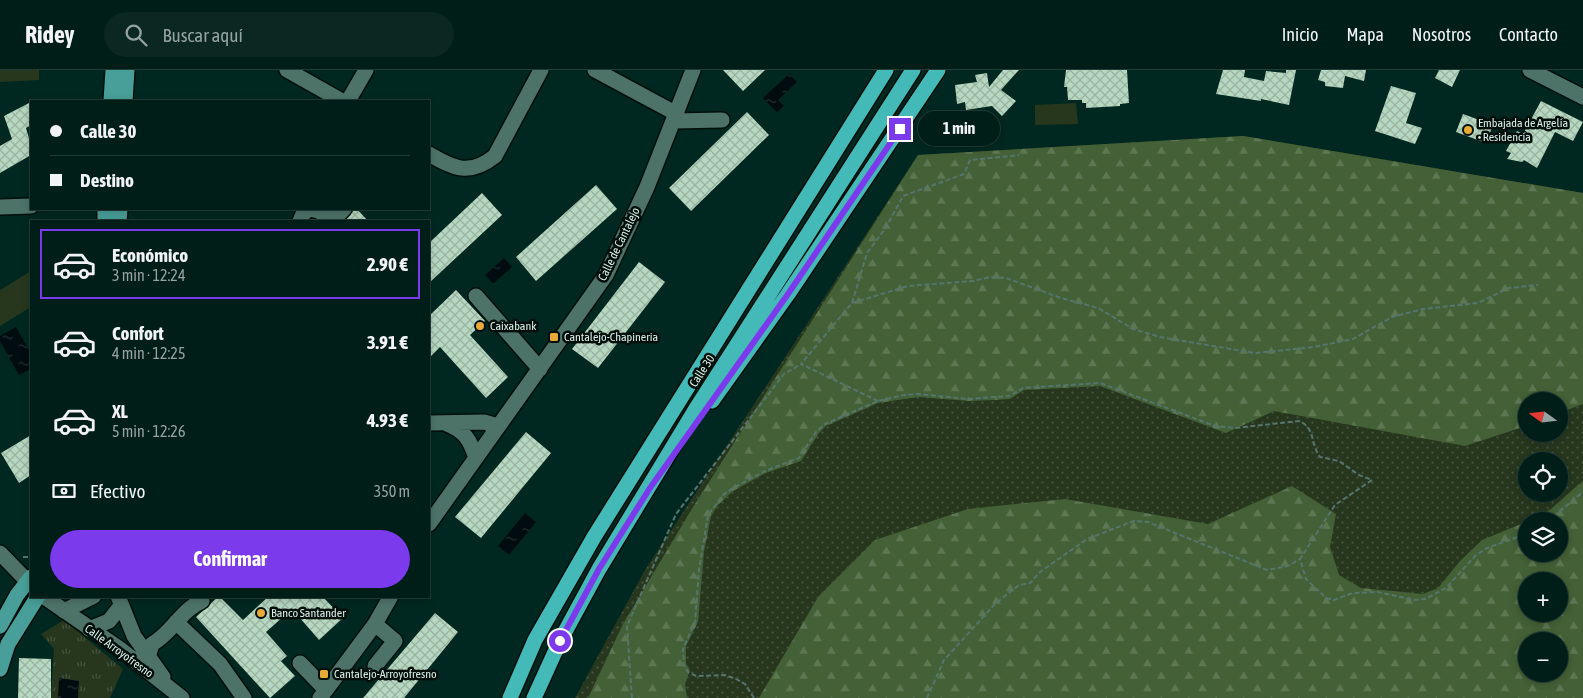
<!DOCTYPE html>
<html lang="es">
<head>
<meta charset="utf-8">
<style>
  :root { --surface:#001e18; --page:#0a2721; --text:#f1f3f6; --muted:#95a2a2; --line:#223c37; --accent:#7c3aed }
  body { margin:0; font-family:"Asap Condensed",sans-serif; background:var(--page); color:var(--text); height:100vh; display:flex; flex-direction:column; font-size:19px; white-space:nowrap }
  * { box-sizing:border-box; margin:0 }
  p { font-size:16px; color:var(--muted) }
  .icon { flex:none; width:28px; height:28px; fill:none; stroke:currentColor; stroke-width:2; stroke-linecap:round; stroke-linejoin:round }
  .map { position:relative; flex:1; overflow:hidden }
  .details { position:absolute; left:30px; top:150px; width:400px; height:378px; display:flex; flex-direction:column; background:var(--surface); border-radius:0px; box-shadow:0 2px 8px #0003,0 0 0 1px var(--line) }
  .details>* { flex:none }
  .top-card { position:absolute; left:30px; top:30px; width:400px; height:110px; border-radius:0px; box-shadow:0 2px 8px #0003,0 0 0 1px var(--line); display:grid; align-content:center; height:110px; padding:0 20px; background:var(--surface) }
  .needle { width:32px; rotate:285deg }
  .controls { position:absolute; left:1518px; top:322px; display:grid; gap:10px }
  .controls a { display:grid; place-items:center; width:50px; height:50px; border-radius:50%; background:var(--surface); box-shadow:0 2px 8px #0003,0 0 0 1px var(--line); font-size:25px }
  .end { position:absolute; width:22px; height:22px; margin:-11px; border:6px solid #7c3aed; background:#fff; box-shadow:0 0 0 2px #fff }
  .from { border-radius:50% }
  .bubble { position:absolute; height:35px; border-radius:18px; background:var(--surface); box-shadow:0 2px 8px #0003,0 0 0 1px var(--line); font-size:16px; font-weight:700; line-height:35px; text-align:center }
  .top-card b { display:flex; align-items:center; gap:18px; height:48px; font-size:19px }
  .top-card b+b { border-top:1px solid var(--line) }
  .top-card i { width:12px; height:12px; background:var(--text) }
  ul { padding:9px 0 0; list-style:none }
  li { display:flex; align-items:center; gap:15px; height:70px; margin:0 10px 8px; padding:0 10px; border:2px solid transparent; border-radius:0px }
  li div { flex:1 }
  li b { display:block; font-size:19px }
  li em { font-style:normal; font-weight:700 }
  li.on { border-color:var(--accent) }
  li>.icon { width:45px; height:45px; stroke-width:1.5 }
  .pay { display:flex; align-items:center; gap:12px; height:55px; padding:0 20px; font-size:19px }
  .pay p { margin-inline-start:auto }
  .primary-button { display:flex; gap:10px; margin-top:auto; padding:10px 20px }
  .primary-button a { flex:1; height:58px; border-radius:30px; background:var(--accent); color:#fff; font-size:20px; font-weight:700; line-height:58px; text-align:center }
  header { display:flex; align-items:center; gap:30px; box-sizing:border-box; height:70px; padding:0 25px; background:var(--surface); border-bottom:1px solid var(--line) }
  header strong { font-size:24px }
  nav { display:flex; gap:28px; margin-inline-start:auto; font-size:18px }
  .search { width:350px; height:45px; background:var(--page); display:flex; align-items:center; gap:12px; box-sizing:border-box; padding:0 18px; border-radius:28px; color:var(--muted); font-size:19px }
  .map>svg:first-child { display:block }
  .grass { fill:url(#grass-dots); fill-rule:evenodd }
  .forest { fill:url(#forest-firs); fill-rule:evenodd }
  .park { fill:url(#park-tufts) }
  .pitch { fill:#26371e }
  .water { fill:url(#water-ripples) }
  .building { fill:url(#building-cross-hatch) }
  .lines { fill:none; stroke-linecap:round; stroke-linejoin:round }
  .minor-casing { stroke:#000f0a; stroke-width:18 }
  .major-casing { stroke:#000f0a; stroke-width:18 }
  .highway-casing { stroke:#000f0a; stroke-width:18 }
  .path { stroke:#55756e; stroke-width:2; stroke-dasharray:5 2.5; stroke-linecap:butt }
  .minor { stroke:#4d7368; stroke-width:15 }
  .major { stroke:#489e98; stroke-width:15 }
  .highway { stroke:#44bab8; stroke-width:15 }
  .route { stroke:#7c3aed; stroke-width:6 }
  .poi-dot { fill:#e9ab38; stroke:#020e0a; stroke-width:2 }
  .labels { text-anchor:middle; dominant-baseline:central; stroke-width:5; stroke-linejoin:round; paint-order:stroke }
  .poi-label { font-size:12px; fill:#d8ede6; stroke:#020e0a; text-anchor:start }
  .street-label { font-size:12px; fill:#d8ede6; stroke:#020e0a }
</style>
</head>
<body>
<header>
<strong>Ridey</strong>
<div class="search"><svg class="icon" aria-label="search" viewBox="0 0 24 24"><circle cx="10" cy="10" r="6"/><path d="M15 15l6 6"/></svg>Buscar aquí</div>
<nav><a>Inicio</a><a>Mapa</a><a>Nosotros</a><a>Contacto</a></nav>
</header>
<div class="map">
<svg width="1583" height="628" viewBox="0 0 1583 628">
  <defs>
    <pattern id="grass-dots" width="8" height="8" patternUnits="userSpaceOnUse" patternTransform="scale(1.25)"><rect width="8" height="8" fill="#26371e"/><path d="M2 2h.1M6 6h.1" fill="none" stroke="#45543f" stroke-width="1.8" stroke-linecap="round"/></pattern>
    <pattern id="forest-firs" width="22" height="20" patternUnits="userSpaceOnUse" patternTransform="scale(1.25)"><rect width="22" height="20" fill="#446036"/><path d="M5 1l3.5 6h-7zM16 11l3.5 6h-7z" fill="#5e7753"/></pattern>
    <pattern id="park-tufts" width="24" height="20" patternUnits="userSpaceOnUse" patternTransform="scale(1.25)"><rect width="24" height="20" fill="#26371e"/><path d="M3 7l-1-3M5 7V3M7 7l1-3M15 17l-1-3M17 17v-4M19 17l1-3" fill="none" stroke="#45543f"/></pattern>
    <pattern id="water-ripples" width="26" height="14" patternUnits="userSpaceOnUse" patternTransform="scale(1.25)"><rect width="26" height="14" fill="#000c10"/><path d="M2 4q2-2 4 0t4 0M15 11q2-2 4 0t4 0" fill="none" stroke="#243033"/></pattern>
    <pattern id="building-cross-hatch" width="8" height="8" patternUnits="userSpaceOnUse" patternTransform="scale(1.25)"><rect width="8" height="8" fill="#b6d7c0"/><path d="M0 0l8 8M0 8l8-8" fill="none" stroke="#99b3a1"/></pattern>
  </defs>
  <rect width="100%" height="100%" fill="#002820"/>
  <path class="grass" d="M1243 66 1583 123V628H575L645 500 918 85ZM1526 331H1559V364H1526ZM1526 391H1559V424H1526ZM1526 451H1559V484H1526ZM1526 511H1559V544H1526ZM1526 571H1559V604H1526Z"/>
  <path class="forest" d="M1243 66 1583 123V334L1559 343V331H1526V356L1465 376 1274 341 1226 363 1100 316 1024 320 1010 329 994 330 969 331 918 327 878 333 826 356 818 364 801 391 766 403 733 421 718 435 711 446 704 482 698 552 686 576V594L690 600 685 614 687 628H588L623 554 693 437 918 85Z
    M1583 413V628H759L818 527 875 470 968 439 1065 429 1208 454 1292 416 1336 444 1330 477 1339 505 1361 518 1423 524 1438 518 1460 491 1482 470 1526 452V484H1559V451H1528L1551 439 1579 414ZM1526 511H1559V544H1526ZM1526 571H1559V604H1526Z"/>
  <path class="park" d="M64 550 123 599 110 628H51L54 579 41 564Z"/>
  <path class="pitch" d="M0 0H39V10L0 12Z
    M1076 33 1078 54 1035 55V35Z
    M31 201V237L0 256V220Z"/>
  <path class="water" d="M789 4 797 12 778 30 784 36 777 42 763 28Z
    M504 188 512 197 493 214 485 205Z
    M16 257 31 284V299L19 305 0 271V266Z
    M525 443 536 452 509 485 498 476Z
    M59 608 79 611 78 628H58Z"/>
  <path class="building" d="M723 0H765L743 21Z
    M1003 0H1019L1001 20 1016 31 1002 46 992 36 966 40 965 32 957 34 955 15 977 12 975 5 987 3 989 17Z
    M1066 0H1127L1129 33 1120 34V36L1086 38V33H1082V30H1068L1067 17H1064Z
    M1223 0H1245L1244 7 1264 11 1266 1 1286 3V0H1296L1289 35 1261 29V31L1216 24Z
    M1321 0H1366L1364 11 1345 6 1343 18 1325 16V12L1318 10Z
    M1439 0H1460L1452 17 1435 8Z
    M1391 16 1416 23 1406 53 1422 58 1415 74 1375 61Z
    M1541 31 1583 52 1573 71 1555 62 1537 98 1524 90 1522 92 1507 89 1511 83 1506 81 1517 61 1523 64Z
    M31 32V55L26 58 31 75V85L0 103V76L12 69 4 46Z
    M747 42 769 65 691 141 669 118Z
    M1463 44 1493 55 1486 73 1456 62Z
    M596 115 617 139 536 211 516 187Z
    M482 123 502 145 429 213V173Z
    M357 139 368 151H345L353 141Z
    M639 192 665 212 598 298 572 279Z
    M456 220 485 251 470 265 508 307 486 328 440 277 429 288V246Z
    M526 362 551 383 481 468 455 447Z
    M31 365V405L19 413 1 383Z
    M219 526 243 550 269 526H322L343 548 319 570 292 539 266 562 287 586 281 591 295 606 270 628 196 547Z
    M435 543 458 562 404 628H363Z
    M19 588 51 589V628H18Z"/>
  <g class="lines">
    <g class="minor-casing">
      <path id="minor" d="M287 0 342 31
        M595 0 677 44
        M1530 0 1583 27
        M348 31 366 0
        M674 51 722 50
        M429 84C454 99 470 106 495 86L541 0
        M0 137 31 136
        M300 151 303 144 309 139 319 141 332 151
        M332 151 344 139
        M476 226 540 299
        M429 353 484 352 498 356
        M447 354C465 361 470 370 476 388
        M429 454 606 205 647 117 693 0
        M0 483 31 515
        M43 526 120 579 182 628
        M118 526 134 566 163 607
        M64 541 94 526
        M176 552 220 594 244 628
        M89 559 109 551 120 537
        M300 593 326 620
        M146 594 152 574C172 563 181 540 202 531
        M375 596 395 571 375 554
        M320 628 375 554 391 526"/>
    </g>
    <g class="major-casing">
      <path id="major" d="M111 31 113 0
        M125 31 127 0
        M105 151V139
        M119 151 120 139
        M0 556 17 525 31 507
        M0 599 8 574 38 526"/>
    </g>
    <g class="highway-casing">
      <path id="highway" d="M712 331 788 224 938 0
        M510 628 535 570 594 467 886 0
        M534 628 560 571 599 499 697 337 913 0"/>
    </g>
    <path class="path" d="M852 233 908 216 973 211 990 207 1006 208 1061 228 1098 238 1133 259 1160 267 1255 283 1314 277 1353 269 1392 247 1423 239 1478 233 1509 218 1538 215
      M878 331 801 294 852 233 867 183 885 159 903 126 964 104 970 90 1019 85
      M1372 410 1335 435 1300 489 1306 509 1326 528 1334 530 1353 523 1378 522 1414 530 1425 529 1446 518 1476 485 1487 478 1526 464
      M1548 451 1583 422
      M23 487H31
      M632 628 627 556 676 444 784 304 801 294
      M754 628 745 614 736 609 725 605 696 606 688 602 684 595 683 579 695 552 699 500 708 445 723 425 731 419 765 401 799 388 816 362 825 354 878 331 904 325 918 324 969 329 994 327 1009 326 1023 318 1100 313 1215 356 1235 358 1299 351C1316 358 1310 374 1320 387L1339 391 1359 405 1372 410
      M927 628 944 590 996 533 1019 515 1030 513 1040 502 1087 469 1134 451 1148 452 1267 500 1288 496 1300 489"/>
    <use href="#minor" class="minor"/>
    <use href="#major" class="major"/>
    <use href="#highway" class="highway"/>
  </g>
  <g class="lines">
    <path class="route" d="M560 571 599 499 650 418 788 224 900 59"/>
  </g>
  <g class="poi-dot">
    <circle cx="1468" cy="60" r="5"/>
    <circle cx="480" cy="256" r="5"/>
    <rect x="549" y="262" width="10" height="10" rx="2.5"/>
    <circle cx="261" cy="543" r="5"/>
    <rect x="319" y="599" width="10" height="10" rx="2.5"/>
  </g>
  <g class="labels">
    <g class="poi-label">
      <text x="1478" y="53">Embajada de Argelia<tspan x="1478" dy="14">- Residencia</tspan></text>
      <text x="490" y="256">Caixabank</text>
      <text x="564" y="267">Cantalejo-Chapineria</text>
      <text x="271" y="543">Banco Santander</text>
      <text x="334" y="604">Cantalejo-Arroyofresno</text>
    </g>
    <g class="street-label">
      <text transform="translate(619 174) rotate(-64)">Calle de Cantalejo</text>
      <text transform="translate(702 301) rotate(-57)">Calle 30</text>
      <text transform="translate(119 581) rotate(36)">Calle Arroyofresno</text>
    </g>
  </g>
</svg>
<div class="controls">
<a><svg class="needle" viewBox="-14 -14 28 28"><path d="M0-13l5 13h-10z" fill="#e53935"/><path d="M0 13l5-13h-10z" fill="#95a2a2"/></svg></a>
<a><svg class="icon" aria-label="locate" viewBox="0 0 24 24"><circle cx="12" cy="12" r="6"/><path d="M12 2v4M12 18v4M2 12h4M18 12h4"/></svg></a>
<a><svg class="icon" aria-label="layers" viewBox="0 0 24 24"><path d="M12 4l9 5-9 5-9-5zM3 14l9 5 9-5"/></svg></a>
<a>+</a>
<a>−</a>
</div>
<i class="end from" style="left:560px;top:571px"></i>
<i class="end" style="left:900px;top:59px"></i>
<div class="bubble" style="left:918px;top:41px;width:82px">1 min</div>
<div class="top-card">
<b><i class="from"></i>Calle 30</b>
<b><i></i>Destino</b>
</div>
<section class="details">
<ul>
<li class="on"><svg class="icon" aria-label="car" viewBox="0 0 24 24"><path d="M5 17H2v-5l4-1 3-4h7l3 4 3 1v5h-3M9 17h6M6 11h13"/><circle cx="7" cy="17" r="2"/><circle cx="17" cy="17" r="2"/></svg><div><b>Económico</b><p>3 min · 12:24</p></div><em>2.90 €</em></li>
<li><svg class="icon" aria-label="car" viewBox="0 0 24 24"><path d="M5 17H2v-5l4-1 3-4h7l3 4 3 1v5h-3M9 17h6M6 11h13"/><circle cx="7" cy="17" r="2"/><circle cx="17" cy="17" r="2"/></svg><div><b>Confort</b><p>4 min · 12:25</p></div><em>3.91 €</em></li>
<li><svg class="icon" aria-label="car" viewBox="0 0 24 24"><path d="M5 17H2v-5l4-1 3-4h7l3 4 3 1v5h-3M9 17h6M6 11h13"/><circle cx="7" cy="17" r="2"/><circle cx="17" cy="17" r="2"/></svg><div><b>XL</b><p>5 min · 12:26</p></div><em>4.93 €</em></li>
</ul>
<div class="pay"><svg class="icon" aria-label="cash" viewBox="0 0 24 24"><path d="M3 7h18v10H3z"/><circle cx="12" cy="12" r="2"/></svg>Efectivo<p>350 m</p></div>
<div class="primary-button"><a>Confirmar</a></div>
</section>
</div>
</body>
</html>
